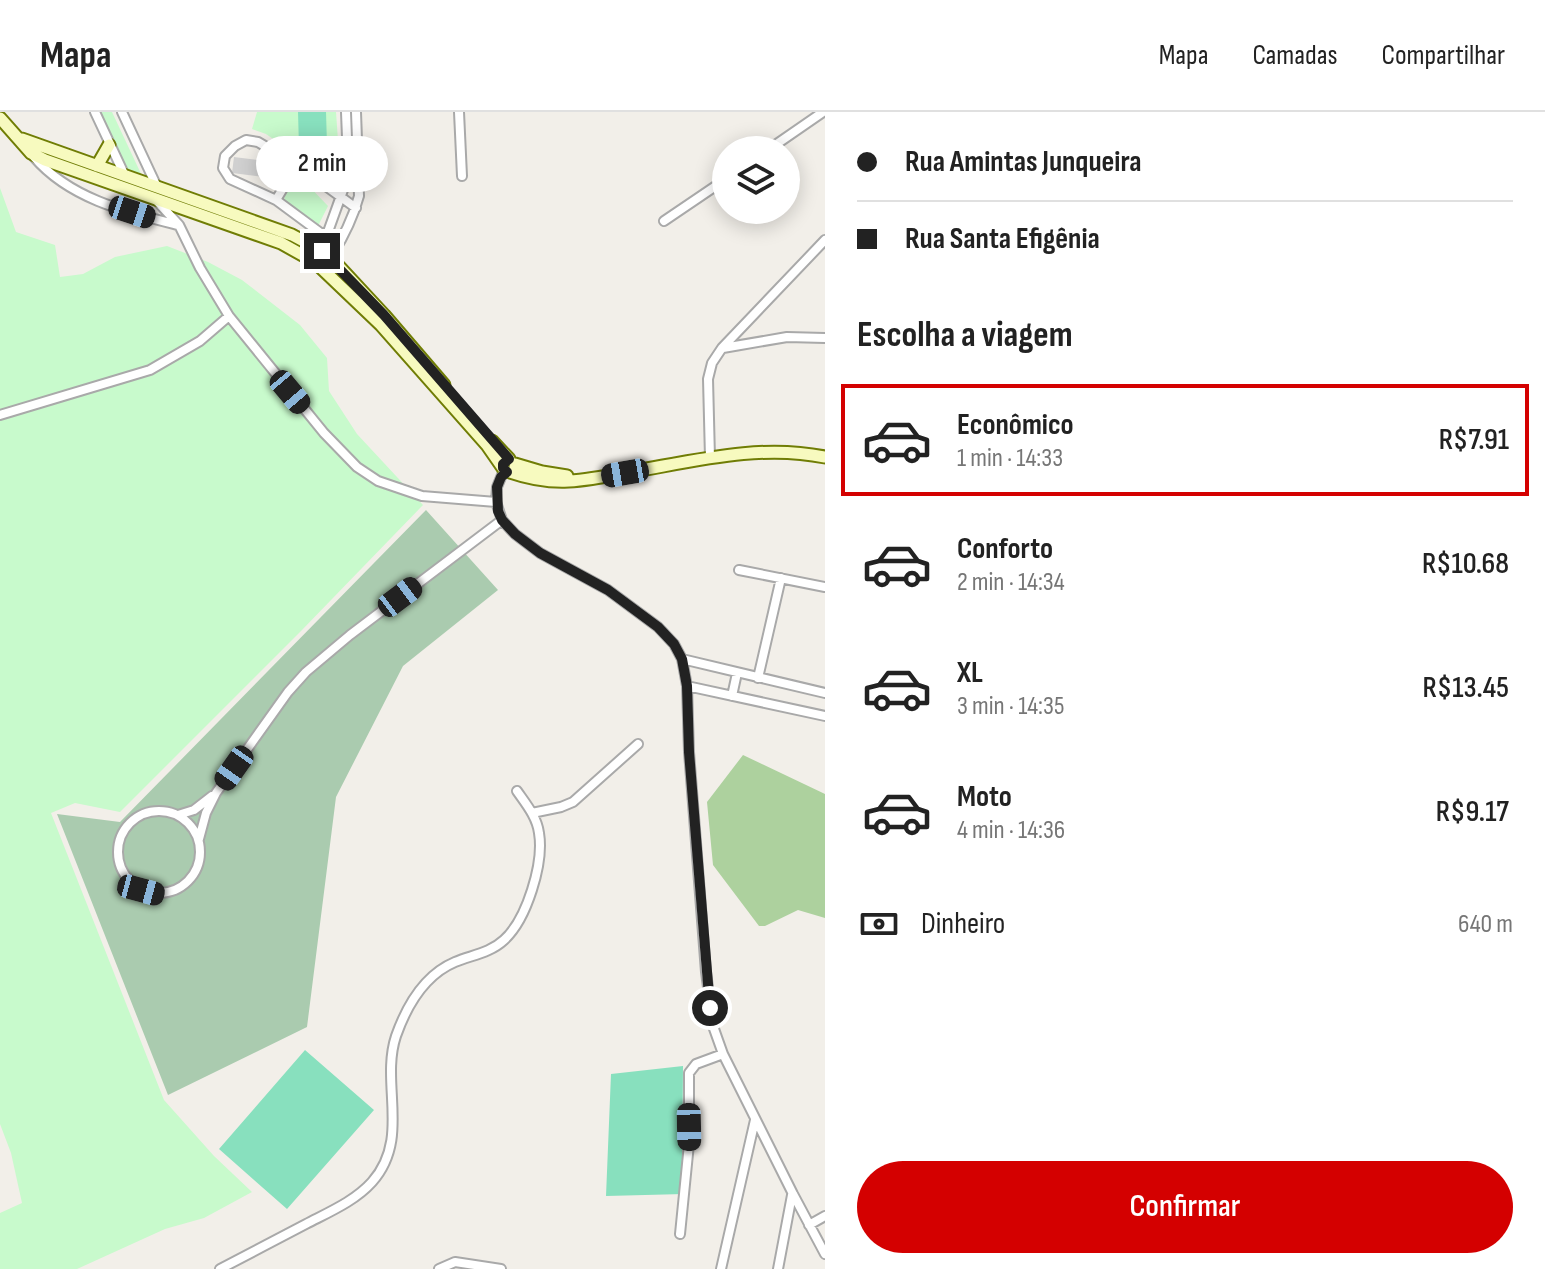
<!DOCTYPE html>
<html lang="pt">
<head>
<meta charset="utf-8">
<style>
  :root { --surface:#fff; --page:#f6f6f6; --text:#222; --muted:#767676; --line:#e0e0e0; --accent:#d40000 }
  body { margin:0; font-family:"Sofia Sans Condensed",sans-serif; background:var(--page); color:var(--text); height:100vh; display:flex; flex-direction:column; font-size:30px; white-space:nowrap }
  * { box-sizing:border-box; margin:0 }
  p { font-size:26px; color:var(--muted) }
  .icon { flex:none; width:44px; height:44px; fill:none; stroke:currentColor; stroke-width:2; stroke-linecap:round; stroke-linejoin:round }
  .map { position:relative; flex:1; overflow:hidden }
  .drawer { display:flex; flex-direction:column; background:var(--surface); width:720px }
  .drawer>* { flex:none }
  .top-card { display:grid; align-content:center; height:176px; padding:0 32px; background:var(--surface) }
  .tools { position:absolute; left:712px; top:24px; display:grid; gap:16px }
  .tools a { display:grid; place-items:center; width:88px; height:88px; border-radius:50%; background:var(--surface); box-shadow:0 4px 20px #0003; font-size:40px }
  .end { position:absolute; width:36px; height:36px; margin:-18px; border:10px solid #222; background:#fff; box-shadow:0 0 0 4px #fff }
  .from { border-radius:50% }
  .bubble { position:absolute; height:56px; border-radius:28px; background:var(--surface); box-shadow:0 4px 20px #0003; font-size:26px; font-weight:600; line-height:56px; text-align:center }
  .car { position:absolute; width:24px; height:48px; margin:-24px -12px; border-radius:10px; box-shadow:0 0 6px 2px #0007; background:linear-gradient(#222 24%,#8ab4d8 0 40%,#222 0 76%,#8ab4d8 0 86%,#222 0) }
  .top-card b { display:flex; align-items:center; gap:28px; height:76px; font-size:30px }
  .top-card b+b { border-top:2px solid var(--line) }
  .top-card i { width:20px; height:20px; background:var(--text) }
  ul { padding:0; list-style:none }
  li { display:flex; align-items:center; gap:24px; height:112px; margin:0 16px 12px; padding:0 16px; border:4px solid transparent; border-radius:0px }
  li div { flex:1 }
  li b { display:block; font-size:30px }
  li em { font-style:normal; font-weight:600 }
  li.selected { border-color:var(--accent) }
  li>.icon { width:72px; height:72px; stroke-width:1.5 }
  h2 { padding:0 32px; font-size:36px; line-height:96px }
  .pay { display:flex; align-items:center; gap:20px; height:88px; padding:0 32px; font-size:30px }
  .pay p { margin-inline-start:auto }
  .cta { display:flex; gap:16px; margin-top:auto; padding:16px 32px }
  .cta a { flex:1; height:92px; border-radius:48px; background:var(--accent); color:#fff; font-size:32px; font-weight:600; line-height:92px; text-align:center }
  header { display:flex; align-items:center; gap:48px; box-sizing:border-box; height:112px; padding:0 40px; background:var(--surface); border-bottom:2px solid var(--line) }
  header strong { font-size:38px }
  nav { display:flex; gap:44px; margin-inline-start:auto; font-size:28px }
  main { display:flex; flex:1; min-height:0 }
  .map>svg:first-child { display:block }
  .religious { fill:#d0d0d0 }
  .forest { fill:#add19e }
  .cemetery { fill:#aacbaf }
  .park { fill:#c8facc }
  .pitch { fill:#88e0be }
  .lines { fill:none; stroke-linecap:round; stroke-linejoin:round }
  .street-casing { stroke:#a9a9a9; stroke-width:12 }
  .secondary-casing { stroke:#707d05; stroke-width:15 }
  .street { stroke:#fff; stroke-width:8 }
  .secondary { stroke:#f7fabf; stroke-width:11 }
  .route { stroke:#222; stroke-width:10 }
</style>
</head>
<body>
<header>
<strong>Mapa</strong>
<nav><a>Mapa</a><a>Camadas</a><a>Compartilhar</a></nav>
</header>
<main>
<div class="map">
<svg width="825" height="1157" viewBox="0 0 825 1157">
  <rect width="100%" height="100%" fill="#f2efe9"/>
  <path class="religious" d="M234 45 274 50 272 66 232 61Z"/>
  <path class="forest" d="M743 643 825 682V806L798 798 765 814H759L713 753 707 690Z"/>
  <path class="cemetery" d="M426 398 498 478 403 554 336 685 307 915 168 983 57 702 120 710Z"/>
  <path class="park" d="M99 0H112L143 66 129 61Z
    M257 0H336L340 57 335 70 266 22 252 17Z
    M305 70 328 94 317 116 290 96 284 88 287 75 293 71Z
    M0 76 16 120 55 133 60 165 83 162 115 145 167 134 208 150 242 168 300 213 327 246 329 279 357 322 423 393 302 518 120 700 75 691 51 701 164 988 214 1044 252 1080 204 1106 165 1117 77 1157H0V1101L22 1091 11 1041 0 1012Z"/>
  <path class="pitch" d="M298 0H326L327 33 299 35Z
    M305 938 374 998 287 1097 219 1037Z
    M683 954 682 1064 684 1082 606 1084 611 962Z"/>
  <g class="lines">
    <g class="street-casing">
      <path id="street" d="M95 0 125 64
        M122 0 157 75
        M459 0 462 64
        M768 38 823 0
        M34 45C70 87 126 100 178 113
        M156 88 179 113 200 156 229 204 324 321 357 355 378 369 422 384 496 390
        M276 88 297 53
        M664 109 726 67
        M326 125 276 88 230 67 223 56 225 44 235 34 246 28 258 30 297 53 356 96
        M320 142 347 67 348 52 346 0
        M322 157C338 136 352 109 359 84L356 0
        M723 236 787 225 825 226
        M0 303 150 258 200 229 229 204
        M710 346 708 267 712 251 722 236 825 128
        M504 358 497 375 496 390 502 408 515 422 540 441 608 478 658 515 674 532 682 547 687 574 689 640 706 860 713 914 723 942 793 1082 825 1142
        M739 458 825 475
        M682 547 825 581
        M758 566 781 466
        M687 574 825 604
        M732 584 737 561
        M118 740a41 41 0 1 1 82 0a41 41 0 1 1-82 0Z
        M532 701 561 695 573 690 638 632
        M178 703 194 698 212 684
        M199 727 206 701 216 681 288 580 306 560 350 523 502 408
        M809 1113 825 1104
        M680 1122 689 1032V961L696 952 723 942
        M220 1157C249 1142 277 1127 306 1112 329 1100 355 1089 372 1070 411 1026 380 972 396 924 407 893 424 863 455 850 472 843 490 841 504 828 527 807 544 751 539 721 537 705 526 692 517 679
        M439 1157 455 1150 501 1157
        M721 1157 755 1008
        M778 1157 792 1083"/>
    </g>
    <g class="secondary-casing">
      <path id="secondary" d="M0 6 31 41 45 48 281 131 315 150 381 213 487 333 503 356
        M22 27 292 123 322 139 331 146 384 203 444 273
        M97 54 109 33
        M492 329 509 347
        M515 352 542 360 567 364
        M510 360C559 377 588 367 636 359 698 348 762 332 825 345"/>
    </g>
    <use href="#street" class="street"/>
    <use href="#secondary" class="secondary"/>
  </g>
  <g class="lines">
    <path class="route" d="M322 139 384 203 509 347 503 352V356L507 360 501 365 497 375 498 399 502 408 515 422 540 441 608 478 658 515 674 532 682 547 687 574 689 640 710 896"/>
  </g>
</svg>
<div class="tools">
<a><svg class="icon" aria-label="layers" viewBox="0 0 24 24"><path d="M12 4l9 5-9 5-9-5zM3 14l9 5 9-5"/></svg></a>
</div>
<i class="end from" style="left:710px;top:896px"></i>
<i class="end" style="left:322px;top:139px"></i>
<div class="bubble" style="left:256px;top:24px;width:132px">2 min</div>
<i class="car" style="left:132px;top:100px;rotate:108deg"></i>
<i class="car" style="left:290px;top:280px;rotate:140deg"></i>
<i class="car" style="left:625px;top:361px;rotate:260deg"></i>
<i class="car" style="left:400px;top:485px;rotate:53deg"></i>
<i class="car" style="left:234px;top:656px;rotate:215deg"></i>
<i class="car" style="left:141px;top:778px;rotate:105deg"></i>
<i class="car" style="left:689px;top:1015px;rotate:179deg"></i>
</div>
<section class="drawer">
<div class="top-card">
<b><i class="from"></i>Rua Amintas Junqueira</b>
<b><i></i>Rua Santa Efigênia</b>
</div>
<h2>Escolha a viagem</h2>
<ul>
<li class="selected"><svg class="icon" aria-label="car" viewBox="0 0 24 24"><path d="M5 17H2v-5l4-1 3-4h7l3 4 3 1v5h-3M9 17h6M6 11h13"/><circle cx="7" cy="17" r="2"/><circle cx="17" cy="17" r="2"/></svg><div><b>Econômico</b><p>1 min · 14:33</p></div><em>R$7.91</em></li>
<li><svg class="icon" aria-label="car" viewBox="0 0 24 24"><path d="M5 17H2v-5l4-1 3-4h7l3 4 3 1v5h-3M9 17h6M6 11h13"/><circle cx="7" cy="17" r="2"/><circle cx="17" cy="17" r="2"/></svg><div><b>Conforto</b><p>2 min · 14:34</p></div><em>R$10.68</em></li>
<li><svg class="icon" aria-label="car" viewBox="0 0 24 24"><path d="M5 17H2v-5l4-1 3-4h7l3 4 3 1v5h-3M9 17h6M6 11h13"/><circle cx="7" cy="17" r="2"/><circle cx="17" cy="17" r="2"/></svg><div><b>XL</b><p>3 min · 14:35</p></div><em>R$13.45</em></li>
<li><svg class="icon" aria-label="car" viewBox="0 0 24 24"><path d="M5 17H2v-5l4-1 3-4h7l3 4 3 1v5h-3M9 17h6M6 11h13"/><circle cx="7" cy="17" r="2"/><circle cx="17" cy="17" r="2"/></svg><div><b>Moto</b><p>4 min · 14:36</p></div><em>R$9.17</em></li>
</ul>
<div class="pay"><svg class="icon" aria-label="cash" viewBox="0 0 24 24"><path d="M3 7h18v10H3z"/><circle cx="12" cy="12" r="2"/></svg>Dinheiro<p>640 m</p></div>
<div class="cta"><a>Confirmar</a></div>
</section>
</main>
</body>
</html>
